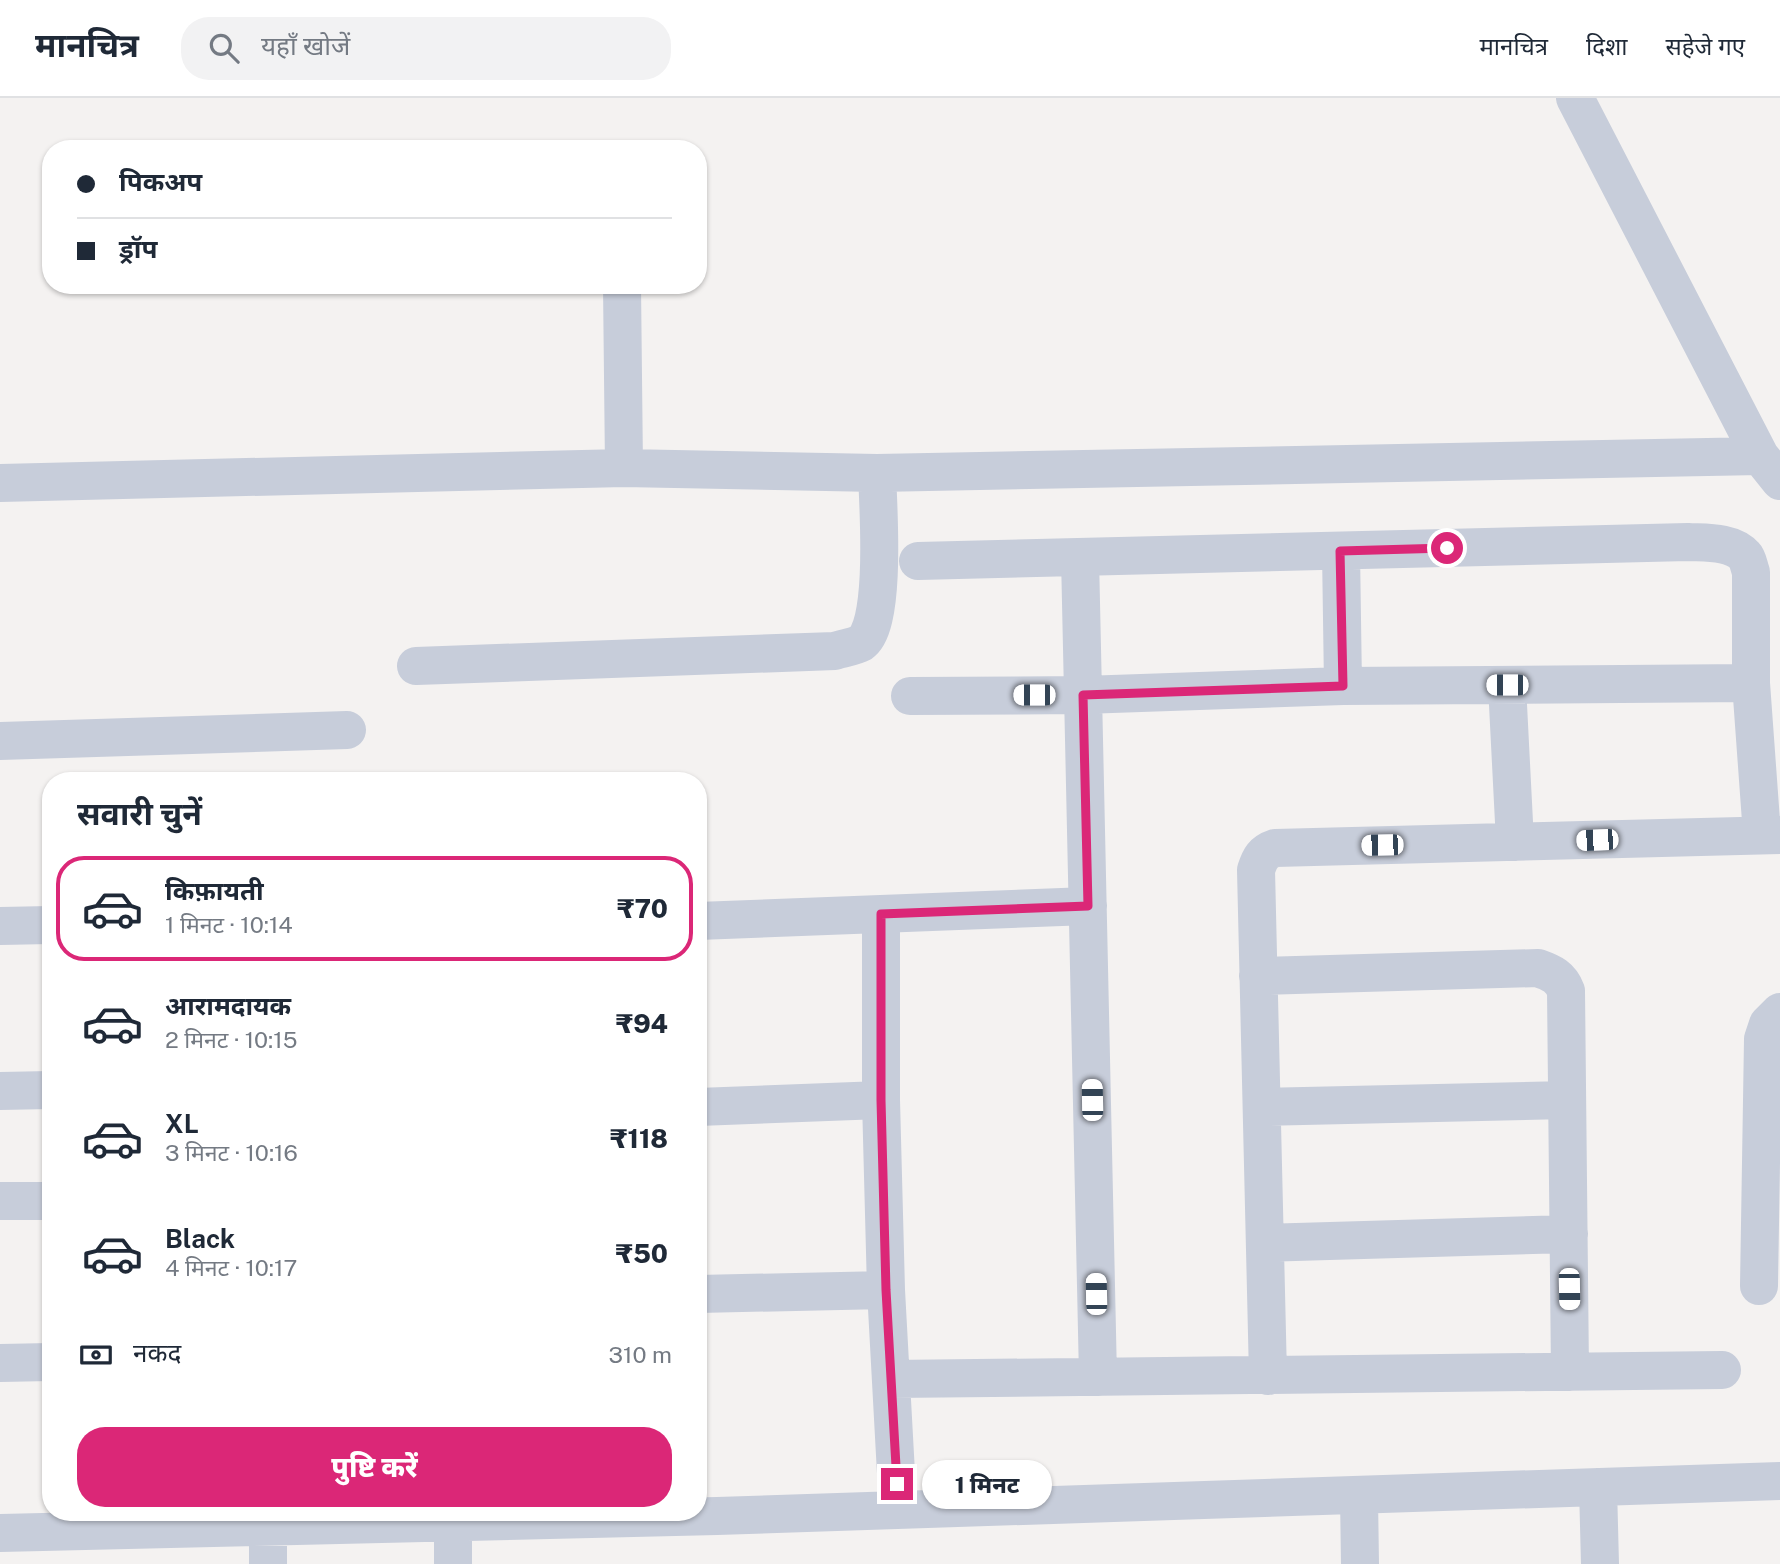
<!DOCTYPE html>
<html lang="hi">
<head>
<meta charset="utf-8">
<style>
  :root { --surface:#fff; --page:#f2f2f3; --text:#1f2937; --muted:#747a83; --line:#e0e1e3; --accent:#db2777 }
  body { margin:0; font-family:"Public Sans","Noto Sans Devanagari",sans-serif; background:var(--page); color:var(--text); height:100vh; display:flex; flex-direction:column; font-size:26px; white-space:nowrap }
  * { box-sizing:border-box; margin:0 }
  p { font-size:23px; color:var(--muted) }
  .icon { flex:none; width:38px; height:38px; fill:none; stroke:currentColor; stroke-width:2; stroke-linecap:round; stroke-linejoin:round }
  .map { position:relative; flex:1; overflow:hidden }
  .details { position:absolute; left:42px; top:674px; width:665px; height:749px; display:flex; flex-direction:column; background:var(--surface); border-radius:28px; box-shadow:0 2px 5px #0004 }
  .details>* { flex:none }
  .banner { position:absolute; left:42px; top:42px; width:665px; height:154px; border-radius:28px; box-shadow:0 2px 5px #0004; display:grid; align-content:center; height:154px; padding:0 35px; background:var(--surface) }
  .end { position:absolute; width:32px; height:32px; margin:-16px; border:9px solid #db2777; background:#fff; box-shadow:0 0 0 4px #fff }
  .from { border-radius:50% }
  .bubble { position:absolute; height:49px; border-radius:24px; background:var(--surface); box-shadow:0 2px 5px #0004; font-size:23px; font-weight:800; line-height:49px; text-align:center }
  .car { position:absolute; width:21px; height:42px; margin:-21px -10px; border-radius:9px; box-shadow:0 0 5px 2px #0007; background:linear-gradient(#fff 24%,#345 0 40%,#fff 0 76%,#345 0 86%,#fff 0) }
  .banner b { display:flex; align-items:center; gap:24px; height:66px; font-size:26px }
  .banner b+b { border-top:2px solid var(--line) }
  .banner i { width:18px; height:18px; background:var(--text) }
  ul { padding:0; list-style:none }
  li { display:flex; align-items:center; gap:21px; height:105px; margin:0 14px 10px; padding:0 21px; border:4px solid transparent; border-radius:28px }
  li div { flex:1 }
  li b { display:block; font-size:26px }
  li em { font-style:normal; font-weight:800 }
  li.active { border-color:var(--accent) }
  li>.icon { width:63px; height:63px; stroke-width:1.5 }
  h2 { padding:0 35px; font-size:32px; line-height:84px }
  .pay { display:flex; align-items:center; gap:18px; height:77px; padding:0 35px; font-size:26px }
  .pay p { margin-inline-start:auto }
  .cta { display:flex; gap:14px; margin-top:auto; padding:14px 35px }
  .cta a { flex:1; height:80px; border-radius:28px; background:var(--accent); color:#fff; font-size:28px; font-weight:800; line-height:80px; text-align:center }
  header { display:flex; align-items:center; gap:42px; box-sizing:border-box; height:98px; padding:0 35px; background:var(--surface); border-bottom:2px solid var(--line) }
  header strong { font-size:33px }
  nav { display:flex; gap:38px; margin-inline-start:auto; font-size:24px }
  .search { width:490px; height:63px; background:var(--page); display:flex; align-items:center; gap:18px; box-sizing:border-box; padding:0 24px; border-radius:28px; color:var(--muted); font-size:26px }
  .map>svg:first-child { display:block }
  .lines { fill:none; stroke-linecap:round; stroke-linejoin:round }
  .minor { stroke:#c7cdda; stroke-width:38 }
  .route { stroke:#db2777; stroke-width:9 }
</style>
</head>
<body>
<header>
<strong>मानचित्र</strong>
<div class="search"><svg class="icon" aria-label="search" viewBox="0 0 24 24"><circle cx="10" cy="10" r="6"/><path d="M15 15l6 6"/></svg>यहाँ खोजें</div>
<nav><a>मानचित्र</a><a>दिशा</a><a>सहेजे गए</a></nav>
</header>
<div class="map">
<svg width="1780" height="1466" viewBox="0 0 1780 1466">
  <rect width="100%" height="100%" fill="#f4f2f1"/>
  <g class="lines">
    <path class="minor" d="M1575 0 1760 358 1780 383
      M622 187 624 370
      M0 385 624 370 877 375 1760 358
      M1341 453 1343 588 1751 585 1762 737
      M1080 459 1098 1279
      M918 463 1688 444C1705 445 1732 443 1745 458 1748 461 1749 469 1751 474V585
      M416 568 835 553C843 550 854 549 861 545 887 528 878 406 877 375
      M1507 587 1515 744
      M910 598 1083 597 1343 588
      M0 643 347 632
      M698 823 1088 808
      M0 828 51 827
      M1258 878 1538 870C1552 875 1561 879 1566 893L1570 1274
      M0 993 51 992
      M698 1009 881 1002
      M1263 1009 1567 1002
      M0 1103H51
      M1265 1145 1569 1136
      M1759 1188 1763 941 1768 926 1780 914
      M886 1192 898 1412
      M698 1196 886 1192 881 1002V816
      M0 1265 51 1264
      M1268 1278 1256 772C1260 760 1263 754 1275 750L1780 737
      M891 1281 1722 1272
      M1598 1389 1600 1466
      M1359 1398 1360 1466
      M453 1423V1466
      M0 1435 717 1418 1780 1383
      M268 1466V1414"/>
  </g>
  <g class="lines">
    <path class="route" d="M897 1386 886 1192 881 1002V816L1088 808 1083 597 1343 588 1340 453 1447 450"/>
  </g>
</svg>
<i class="end from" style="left:1447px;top:450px"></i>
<i class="end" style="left:897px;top:1386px"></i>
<div class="bubble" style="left:922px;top:1362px;width:130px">1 मिनट</div>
<i class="car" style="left:1507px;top:587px;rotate:270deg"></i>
<i class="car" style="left:1034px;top:597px;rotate:270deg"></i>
<i class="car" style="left:1597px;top:742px;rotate:268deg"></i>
<i class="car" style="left:1382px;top:747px;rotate:269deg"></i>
<i class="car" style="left:1092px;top:1002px;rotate:359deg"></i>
<i class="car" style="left:1569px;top:1191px;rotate:179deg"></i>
<i class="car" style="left:1096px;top:1196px;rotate:359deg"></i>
<div class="banner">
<b><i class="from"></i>पिकअप</b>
<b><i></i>ड्रॉप</b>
</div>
<section class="details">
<h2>सवारी चुनें</h2>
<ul>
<li class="active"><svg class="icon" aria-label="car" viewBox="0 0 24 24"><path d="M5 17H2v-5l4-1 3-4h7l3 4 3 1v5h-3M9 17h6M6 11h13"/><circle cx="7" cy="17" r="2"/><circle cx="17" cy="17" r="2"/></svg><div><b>किफ़ायती</b><p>1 मिनट · 10:14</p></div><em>₹70</em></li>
<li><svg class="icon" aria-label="car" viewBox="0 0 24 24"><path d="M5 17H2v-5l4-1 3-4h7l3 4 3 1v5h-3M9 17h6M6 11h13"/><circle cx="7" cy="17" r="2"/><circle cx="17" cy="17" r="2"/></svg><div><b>आरामदायक</b><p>2 मिनट · 10:15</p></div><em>₹94</em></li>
<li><svg class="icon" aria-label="car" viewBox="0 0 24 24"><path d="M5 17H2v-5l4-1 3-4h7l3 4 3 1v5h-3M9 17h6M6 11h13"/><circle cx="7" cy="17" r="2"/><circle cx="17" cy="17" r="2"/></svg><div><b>XL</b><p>3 मिनट · 10:16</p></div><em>₹118</em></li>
<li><svg class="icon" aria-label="car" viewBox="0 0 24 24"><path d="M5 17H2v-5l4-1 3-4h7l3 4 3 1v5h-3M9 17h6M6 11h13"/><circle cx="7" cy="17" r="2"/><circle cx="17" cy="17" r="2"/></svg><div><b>Black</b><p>4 मिनट · 10:17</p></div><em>₹50</em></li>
</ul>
<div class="pay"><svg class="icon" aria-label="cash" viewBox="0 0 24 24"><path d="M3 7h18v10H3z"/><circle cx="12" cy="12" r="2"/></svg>नकद<p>310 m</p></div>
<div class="cta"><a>पुष्टि करें</a></div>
</section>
</div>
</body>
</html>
